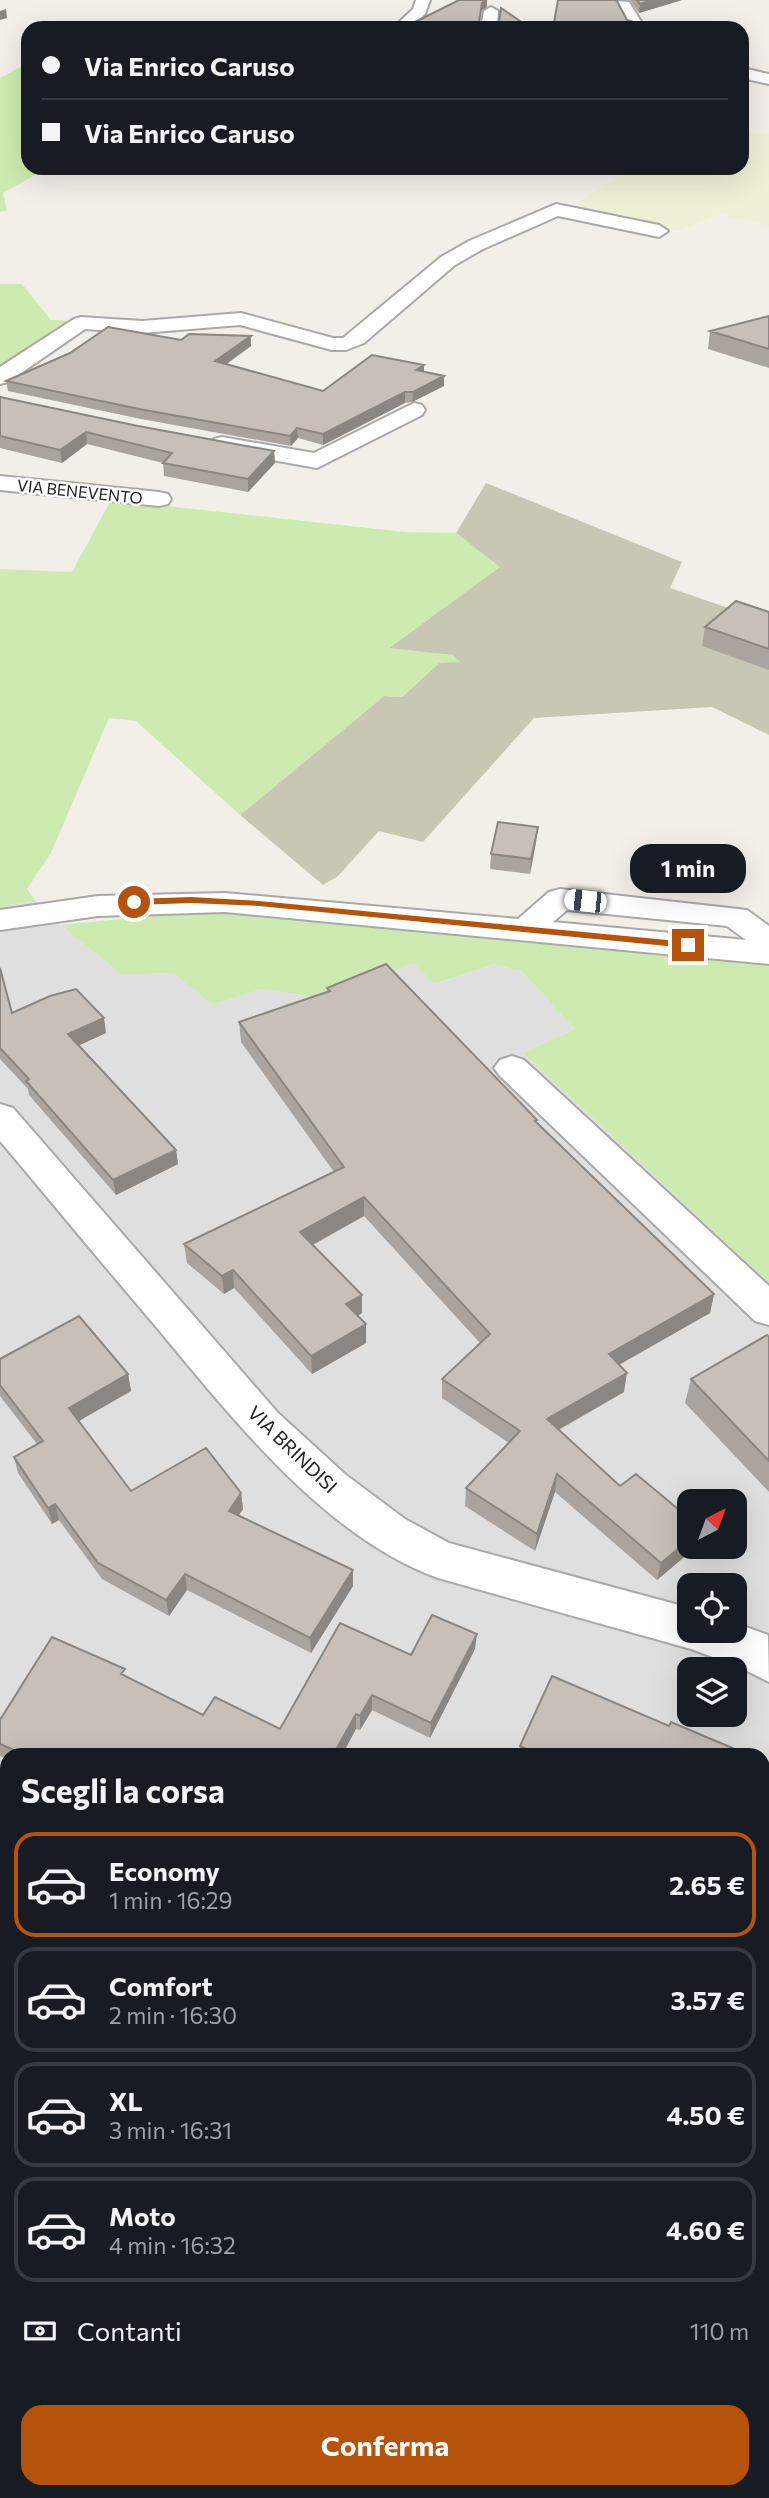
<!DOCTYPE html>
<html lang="it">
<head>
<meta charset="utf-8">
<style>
  :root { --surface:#171b24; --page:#20242c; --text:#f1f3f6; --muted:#9ea1a6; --line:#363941; --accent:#b45309 }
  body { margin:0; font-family:Commissioner,sans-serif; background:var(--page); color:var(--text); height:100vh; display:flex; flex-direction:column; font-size:26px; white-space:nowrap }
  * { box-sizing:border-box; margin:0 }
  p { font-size:23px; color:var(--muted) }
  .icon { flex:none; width:38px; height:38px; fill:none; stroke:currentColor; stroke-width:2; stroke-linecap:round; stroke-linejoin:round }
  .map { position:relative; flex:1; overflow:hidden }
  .drawer { position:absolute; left:0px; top:1748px; width:770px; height:751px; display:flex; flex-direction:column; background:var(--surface); border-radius:21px 21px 0 0; box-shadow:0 7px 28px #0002 }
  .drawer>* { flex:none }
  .top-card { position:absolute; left:21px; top:21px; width:728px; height:154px; border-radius:21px; box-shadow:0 7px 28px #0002; display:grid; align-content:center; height:154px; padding:0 21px; background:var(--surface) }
  .needle { width:46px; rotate:41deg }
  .buttons { position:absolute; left:677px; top:1489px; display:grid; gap:14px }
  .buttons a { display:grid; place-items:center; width:70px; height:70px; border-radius:14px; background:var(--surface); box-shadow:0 7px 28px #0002; font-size:35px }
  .end { position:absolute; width:32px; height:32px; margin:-16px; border:9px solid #b45309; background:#fff; box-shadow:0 0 0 4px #fff }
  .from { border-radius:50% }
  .bubble { position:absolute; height:49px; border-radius:21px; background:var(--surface); box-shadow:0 7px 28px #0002; font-size:23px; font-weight:700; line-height:49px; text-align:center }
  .car { position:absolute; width:21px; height:42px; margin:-21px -10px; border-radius:9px; box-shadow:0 0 5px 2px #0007; background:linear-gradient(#fff 24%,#345 0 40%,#fff 0 76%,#345 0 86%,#fff 0) }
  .top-card b { display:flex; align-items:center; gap:24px; height:66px; font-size:26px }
  .top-card b+b { border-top:2px solid var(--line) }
  .top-card i { width:18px; height:18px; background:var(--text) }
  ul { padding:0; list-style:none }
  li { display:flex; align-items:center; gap:21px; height:105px; margin:0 14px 10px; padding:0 7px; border:4px solid var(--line); border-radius:21px }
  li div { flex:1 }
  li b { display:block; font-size:26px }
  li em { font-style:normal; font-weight:700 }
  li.selected { border-color:var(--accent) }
  li>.icon { width:63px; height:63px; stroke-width:1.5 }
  h2 { padding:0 21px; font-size:32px; line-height:84px }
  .pay { display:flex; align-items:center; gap:18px; height:77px; padding:0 21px; font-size:26px }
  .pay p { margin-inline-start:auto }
  .button { display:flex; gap:14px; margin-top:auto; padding:14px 21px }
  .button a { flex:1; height:80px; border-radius:21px; background:var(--accent); color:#fff; font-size:28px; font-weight:700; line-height:80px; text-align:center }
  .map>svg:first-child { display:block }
  .residential { fill:#e0dfdf; fill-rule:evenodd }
  .construction { fill:#c7c7b4 }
  .farmland { fill:#eef0d5 }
  .grass { fill:#cdebb0 }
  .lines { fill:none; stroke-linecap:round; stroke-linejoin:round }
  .minor-casing { stroke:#a9a9a9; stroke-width:4 }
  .minor { fill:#fff; fill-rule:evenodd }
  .wall { fill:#aba49e }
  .shaded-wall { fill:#8b8681 }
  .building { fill:#c7bfb8; stroke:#8b8681; stroke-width:2 }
  .route { fill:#b45309 }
  .labels { text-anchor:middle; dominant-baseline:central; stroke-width:5; stroke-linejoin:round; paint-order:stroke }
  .far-street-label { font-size:16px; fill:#222; stroke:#fff }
  .street-label { font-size:19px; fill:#222; stroke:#fff }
</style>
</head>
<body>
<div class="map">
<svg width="769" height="2498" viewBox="0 0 769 2498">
  <rect width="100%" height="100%" fill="#f2efe9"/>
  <path class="residential" d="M35 900 60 925 122 975 173 973 212 1005 262 989 323 998 414 962 436 984 494 964 521 971 575 1029 523 1053 769 1283V2498H0V907ZM690 1502H735V1547H690ZM690 1586H735V1631H690ZM690 1670H735V1715H690ZM7 1755H763V2492H7Z"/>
  <path class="construction" d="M486 483 682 562 670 588 769 622V735L712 707 534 718 423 842 379 831 337 877 323 885 240 815 384 696 402 697 439 663 453 655 388 649 499 567 456 533Z"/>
  <path class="farmland" d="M742 132 769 134V226L720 214 678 231 634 223 635 220 620 216 609 217 570 208 633 168H742Z"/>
  <path class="grass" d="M28 63V168H47L3 193 7 211 0 212V78Z
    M0 284H22L51 320 74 321 0 372Z
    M111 500 405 532 456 533 500 567 389 648 453 655 460 662 439 663 402 697 384 696 240 815 136 721 109 718 51 853 27 889 35 900 0 907V569L72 572Z
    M192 912 279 917 769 966V1283L523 1053 575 1029 521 971 494 964 435 984 414 963 323 998 262 989 212 1005 173 973 122 975 60 925Z"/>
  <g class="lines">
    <g class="minor-casing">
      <path id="minor" d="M416 0H430L425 14 410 28H393L413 9Z
        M604 0 629 2 645 28H629L618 8Z
        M491 7 498 11 497 28H481L484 11Z
        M742 68 769 74V84L742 78Z
        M556 204 659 225 668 231 659 237 558 216 483 249 455 265 364 343 346 350H332L240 325 142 333 85 329 8 382 0 384V367L74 319 81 317 142 321 241 313 333 338H343L441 257 469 241Z
        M414 403 422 405 425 410 422 415 317 468 222 451 214 449 210 444 214 439 222 437 314 453Z
        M0 476 159 492 168 494 171 499 168 504 159 506 0 490Z
        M560 889 747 910 769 926V964L225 912 98 916 0 930V910L98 896 225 893 518 919 549 892ZM567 910 727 926 746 940 553 922Z
        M512 1056 524 1060 769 1286V1325L755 1321 500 1076 494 1068 500 1060Z
        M0 1104 13 1108 278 1413 346 1475 405 1519 449 1543 690 1608V1631H735V1623L768 1635 769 1682 737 1666 691 1649 438 1578C326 1538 232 1418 158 1329 105 1267 53 1204 0 1141Z
        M0 1839 7 1842V1893L0 1890Z
        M769 2229V2304L763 2306V2232Z
        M0 2422 7 2425V2488L0 2485Z
        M32 2492H102L104 2498H34Z
        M666 2492H728L726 2498H664Z"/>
    </g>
    <use href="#minor" class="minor"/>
  </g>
  <path class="wall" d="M630 0H682L639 13Z
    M769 316V368L708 349 710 331Z
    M251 336V346L227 364 323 391 424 372 444 376V386L412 402 405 403 323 445 298 438 291 446 141 419 8 391 6 381 181 340Z
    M0 397 138 426 274 451 275 463 248 492 164 476 163 463 87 444 62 463 0 448Z
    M769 612V670L702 646 705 627Z
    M536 842 530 874 490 869 491 854Z
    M0 968 12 1013 106 1033 79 1045 176 1150 178 1164 116 1195 29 1095 28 1089 0 1059Z
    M327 988 537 1120V1123L714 1294 710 1313 619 1365 624 1392 559 1430 620 1486 690 1547H696L657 1580 555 1492 535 1551 465 1506 466 1488 509 1443 442 1398V1379L480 1343 364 1216 313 1245 362 1295V1313L358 1316 366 1343 312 1374 234 1288 224 1294 187 1263 184 1244 334 1172 241 1042 239 1022 327 992Z
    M769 1337V1492L685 1403 691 1379Z
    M0 1359 128 1374 131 1391 78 1421 131 1491 241 1493 243 1509 238 1516 353 1586 311 1653 187 1590 169 1616 102 1579 59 1520 52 1524 18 1473 14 1457 37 1444 0 1396Z
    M475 1649 430 1738 372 1710 360 1730 356 1729 342 1755H7V1759L0 1756V1720L127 1677 203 1715 280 1729 411 1655Z
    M669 1726 749 1755H518L520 1746Z
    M0 1908 7 1912V2090L0 2086Z
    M769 2449V2498H754L756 2492H763V2469Z
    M340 2492H467L464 2498H349Z"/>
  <path class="shaded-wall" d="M486 0H487V7L481 11 479 28 482 3Z
    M653 0H682L639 13 640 4Z
    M6 9 7 18 0 20V11Z
    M251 336V346L216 371 215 361Z
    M424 365V375L416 370Z
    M444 376V386L412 402 413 392Z
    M405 392V403L323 445V434Z
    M297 428 298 438 291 446 290 436Z
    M86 432 87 444 62 463 60 450Z
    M274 451 275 463 248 492V479Z
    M538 827 536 842 530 874 531 859Z
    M104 1018 106 1033 71 1049 68 1034Z
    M176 1150 178 1164 116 1195 113 1180Z
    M364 1197V1216L301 1251 300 1232Z
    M233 1270 234 1288 224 1294 222 1276Z
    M714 1294 710 1313 606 1372 609 1354Z
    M362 1295V1313L347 1322 346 1304Z
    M366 1324V1343L312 1374 311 1356Z
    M627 1373 624 1392 545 1437 547 1419Z
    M128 1374 131 1391 72 1425 69 1408Z
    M557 1474 555 1492 535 1551 537 1534Z
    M241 1493 243 1509 231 1527 229 1511Z
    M55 1504 59 1520 52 1524 48 1508Z
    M690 1539V1547H696L657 1580 661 1563Z
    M353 1570V1586L311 1653 310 1638Z
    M185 1574 187 1590 169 1616 166 1600Z
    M477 1634 475 1649 430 1738 431 1723Z
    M372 1695V1710L360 1730V1716Z
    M356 1714V1729L342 1755H333Z
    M309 2492H313L310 2498H307Z"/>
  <path class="building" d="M459 0H486L482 3 479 22H499L501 8 523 23 521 28H403Z
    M558 0H615L617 1 627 20 634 22 638 28H553Z
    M637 0H653L640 4Z
    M769 316V349L710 331Z
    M108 327 181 340 189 334 251 336 215 361 323 391 372 355 424 365 416 370 444 376 413 392H405L323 434 297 428 290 436 139 409 6 381 70 353Z
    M0 397 138 426 274 451 248 479 163 463 172 453 86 432 60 450 0 436Z
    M736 601 769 612V649L705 627Z
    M498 822 538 827 531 859 491 854Z
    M386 964 537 1120 535 1121 714 1294 609 1354 627 1373 547 1419 620 1486 636 1474 690 1519V1539L661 1563 557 1474 537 1534 466 1488 520 1431 442 1379 490 1334 364 1197 300 1232 362 1295 346 1304 366 1324 311 1356 233 1270 222 1276 184 1244 344 1167 239 1022 330 991 327 988Z
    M0 968 12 1013 50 996 76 989 104 1018 68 1034 176 1150 113 1180 26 1081 29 1079 0 1048Z
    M79 1316 128 1374 69 1408 131 1491 206 1448 241 1493 229 1511 353 1570 310 1638 185 1574 166 1600 98 1563 55 1504 48 1508 14 1457 43 1441 0 1385V1359Z
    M767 1335 769 1337V1461L691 1379Z
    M432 1615 477 1634 431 1723 372 1695 360 1716 356 1714 333 1755H25L0 1744V1720L52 1637 125 1669 121 1674 203 1715 215 1697 280 1729 340 1623 411 1655Z
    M552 1676 669 1726 671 1722 749 1755H540L520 1746Z
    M446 1752 453 1755H444Z
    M763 1761 769 1764V1830L765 1841 763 1840Z
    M0 1908 7 1912V2082L0 2078Z
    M763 1921 769 1924V2131L763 2152Z
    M0 2164 7 2168V2361L0 2356 1 2349 0 2348Z
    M769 2470V2498H761L763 2492Z
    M204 2492H309L307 2498H202Z
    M347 2492H466L464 2498H357Z
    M594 2492H656L654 2498H592Z"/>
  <path class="route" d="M191 897 259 901 688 942 693 945 688 948 259 906 191 903 134 905 129 902 134 899Z"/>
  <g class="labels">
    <g class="far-street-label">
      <text transform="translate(80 491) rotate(6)">VIA BENEVENTO</text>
    </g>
    <g class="street-label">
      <text transform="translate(293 1449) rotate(44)">VIA BRINDISI</text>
    </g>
  </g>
</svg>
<div class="buttons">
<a><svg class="needle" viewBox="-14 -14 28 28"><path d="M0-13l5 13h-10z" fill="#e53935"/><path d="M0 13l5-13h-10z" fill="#9ea1a6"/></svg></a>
<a><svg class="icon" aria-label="locate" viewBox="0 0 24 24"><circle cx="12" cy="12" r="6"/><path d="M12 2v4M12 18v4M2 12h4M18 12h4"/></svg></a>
<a><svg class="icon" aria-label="layers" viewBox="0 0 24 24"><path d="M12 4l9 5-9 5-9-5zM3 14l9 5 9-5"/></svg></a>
</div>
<i class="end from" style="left:134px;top:902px"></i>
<i class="end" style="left:688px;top:945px"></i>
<div class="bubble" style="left:630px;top:844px;width:116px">1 min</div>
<i class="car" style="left:585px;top:901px;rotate:276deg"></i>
<div class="top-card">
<b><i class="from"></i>Via Enrico Caruso</b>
<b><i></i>Via Enrico Caruso</b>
</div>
<section class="drawer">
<h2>Scegli la corsa</h2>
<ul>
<li class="selected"><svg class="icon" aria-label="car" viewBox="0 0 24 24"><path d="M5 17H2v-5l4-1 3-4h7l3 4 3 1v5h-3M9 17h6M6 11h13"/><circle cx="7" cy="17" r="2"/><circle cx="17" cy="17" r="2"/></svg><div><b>Economy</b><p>1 min · 16:29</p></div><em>2.65 €</em></li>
<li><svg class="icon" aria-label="car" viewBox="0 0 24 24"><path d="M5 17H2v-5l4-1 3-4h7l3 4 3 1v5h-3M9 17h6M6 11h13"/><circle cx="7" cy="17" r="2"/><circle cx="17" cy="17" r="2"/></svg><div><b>Comfort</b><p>2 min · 16:30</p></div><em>3.57 €</em></li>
<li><svg class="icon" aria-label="car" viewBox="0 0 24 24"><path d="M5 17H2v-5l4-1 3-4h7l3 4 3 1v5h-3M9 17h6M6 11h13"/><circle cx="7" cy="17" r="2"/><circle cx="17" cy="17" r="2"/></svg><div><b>XL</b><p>3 min · 16:31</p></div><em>4.50 €</em></li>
<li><svg class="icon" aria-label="car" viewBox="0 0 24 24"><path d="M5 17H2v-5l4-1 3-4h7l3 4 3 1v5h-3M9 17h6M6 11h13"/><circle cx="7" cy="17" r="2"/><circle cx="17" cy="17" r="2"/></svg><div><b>Moto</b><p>4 min · 16:32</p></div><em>4.60 €</em></li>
</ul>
<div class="pay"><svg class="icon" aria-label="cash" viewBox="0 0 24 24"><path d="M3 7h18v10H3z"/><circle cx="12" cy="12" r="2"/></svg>Contanti<p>110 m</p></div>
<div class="button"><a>Conferma</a></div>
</section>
</div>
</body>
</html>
